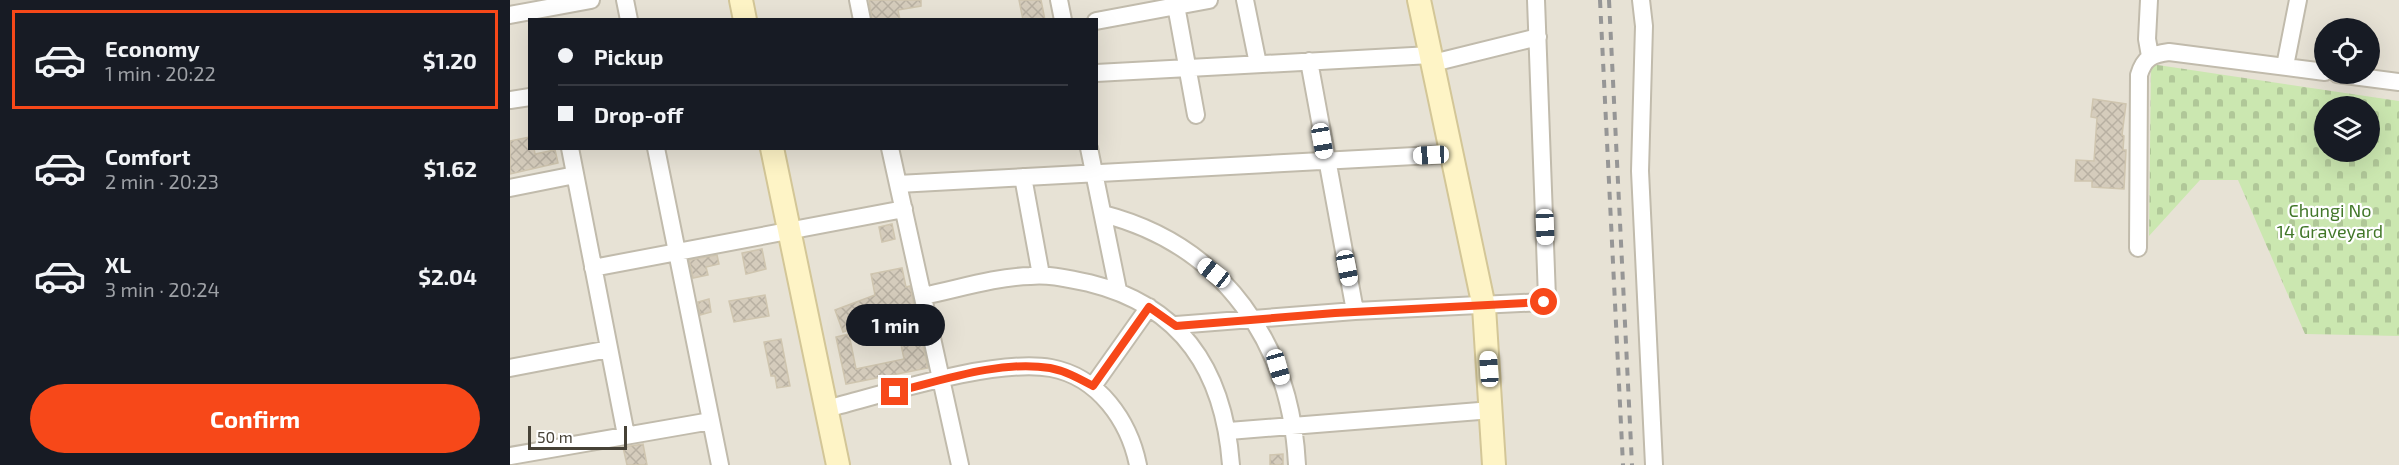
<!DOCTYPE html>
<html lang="en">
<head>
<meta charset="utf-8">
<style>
  :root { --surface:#171b24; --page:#20242c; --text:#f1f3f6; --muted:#9ea1a6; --line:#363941; --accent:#f74819 }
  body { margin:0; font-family:"Exo 2",sans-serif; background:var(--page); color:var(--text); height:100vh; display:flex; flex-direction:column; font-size:22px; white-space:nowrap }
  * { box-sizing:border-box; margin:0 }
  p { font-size:20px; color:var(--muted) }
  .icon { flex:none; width:33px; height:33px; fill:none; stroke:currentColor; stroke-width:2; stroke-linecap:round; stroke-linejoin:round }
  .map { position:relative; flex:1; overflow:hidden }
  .side { display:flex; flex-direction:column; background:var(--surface); width:510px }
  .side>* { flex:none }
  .hud { position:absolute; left:18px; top:18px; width:570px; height:132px; border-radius:0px; box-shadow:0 6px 24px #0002; display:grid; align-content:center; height:132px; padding:0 30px; background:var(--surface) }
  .tools { position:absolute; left:1804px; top:18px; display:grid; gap:12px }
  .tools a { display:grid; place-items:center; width:66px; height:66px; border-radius:50%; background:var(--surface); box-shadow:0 6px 24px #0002; font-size:30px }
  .scale { position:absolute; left:18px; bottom:15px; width:99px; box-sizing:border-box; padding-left:6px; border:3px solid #464136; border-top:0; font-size:16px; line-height:21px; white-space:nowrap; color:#464136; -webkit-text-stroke:4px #fff; paint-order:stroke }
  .end { position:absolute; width:27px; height:27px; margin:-14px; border:8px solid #f74819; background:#fff; box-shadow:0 0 0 3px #fff }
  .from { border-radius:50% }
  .bubble { position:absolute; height:42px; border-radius:21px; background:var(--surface); box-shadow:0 6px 24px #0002; font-size:20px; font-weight:700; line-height:42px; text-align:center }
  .car { position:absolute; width:18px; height:36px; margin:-18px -9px; border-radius:8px; box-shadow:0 0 4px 2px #0007; background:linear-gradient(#fff 24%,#345 0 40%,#fff 0 76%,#345 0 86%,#fff 0) }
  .hud b { display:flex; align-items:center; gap:21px; height:57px; font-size:22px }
  .hud b+b { border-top:2px solid var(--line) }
  .hud i { width:15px; height:15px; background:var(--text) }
  ul { padding:10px 0 0; list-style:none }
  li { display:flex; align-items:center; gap:18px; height:99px; margin:0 12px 9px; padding:0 18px; border:3px solid transparent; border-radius:0px }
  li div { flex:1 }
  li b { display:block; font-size:22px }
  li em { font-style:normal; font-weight:700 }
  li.active { border-color:var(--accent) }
  li>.icon { width:54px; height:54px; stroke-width:1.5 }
  .primary-button { display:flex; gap:12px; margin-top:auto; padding:12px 30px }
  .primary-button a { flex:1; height:69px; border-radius:36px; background:var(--accent); color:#fff; font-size:24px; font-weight:700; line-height:69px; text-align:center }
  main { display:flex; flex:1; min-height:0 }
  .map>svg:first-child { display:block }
  .residential { fill:#e7e2d5; fill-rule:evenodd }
  .cemetery { fill:url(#cemetery-stones); fill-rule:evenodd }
  .building { fill:url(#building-cross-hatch); stroke:#cfc5af; stroke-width:1.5 }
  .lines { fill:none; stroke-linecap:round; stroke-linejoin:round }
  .street-casing { stroke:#c1bbac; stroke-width:20 }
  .secondary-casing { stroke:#d3c697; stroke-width:26 }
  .street { stroke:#fff; stroke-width:16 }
  .secondary { stroke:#fef4c6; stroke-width:22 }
  .rail { stroke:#969696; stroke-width:4; stroke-dasharray:8 8; stroke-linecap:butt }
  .route { stroke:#f74819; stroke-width:8 }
  .labels { text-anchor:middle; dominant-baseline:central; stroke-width:4.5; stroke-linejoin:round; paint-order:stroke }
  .park-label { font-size:18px; fill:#427729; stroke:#fff }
</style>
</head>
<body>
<main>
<section class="side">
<ul>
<li class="active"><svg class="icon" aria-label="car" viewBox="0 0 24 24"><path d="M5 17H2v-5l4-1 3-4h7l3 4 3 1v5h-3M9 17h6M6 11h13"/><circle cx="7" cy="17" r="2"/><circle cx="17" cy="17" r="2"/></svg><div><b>Economy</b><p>1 min · 20:22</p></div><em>$1.20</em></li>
<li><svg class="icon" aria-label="car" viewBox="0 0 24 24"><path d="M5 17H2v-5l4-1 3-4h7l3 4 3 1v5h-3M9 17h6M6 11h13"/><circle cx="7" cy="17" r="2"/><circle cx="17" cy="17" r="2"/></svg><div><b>Comfort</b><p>2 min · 20:23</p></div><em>$1.62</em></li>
<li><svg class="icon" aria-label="car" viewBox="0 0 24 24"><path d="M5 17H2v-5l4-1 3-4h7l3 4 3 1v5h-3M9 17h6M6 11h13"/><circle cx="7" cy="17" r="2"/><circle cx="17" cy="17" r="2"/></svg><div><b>XL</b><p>3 min · 20:24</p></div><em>$2.04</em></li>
</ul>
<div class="primary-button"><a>Confirm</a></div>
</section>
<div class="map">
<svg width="1889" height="465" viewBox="0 0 1889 465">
  <defs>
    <pattern id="cemetery-stones" width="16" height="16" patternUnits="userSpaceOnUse" patternTransform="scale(1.5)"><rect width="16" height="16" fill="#cbe7b0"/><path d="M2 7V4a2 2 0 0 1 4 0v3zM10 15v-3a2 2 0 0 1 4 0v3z" fill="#b0c798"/></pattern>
    <pattern id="building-cross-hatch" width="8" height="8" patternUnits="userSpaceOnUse" patternTransform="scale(1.5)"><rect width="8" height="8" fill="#d5ccbc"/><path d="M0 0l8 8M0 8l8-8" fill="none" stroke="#b8b0a2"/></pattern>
  </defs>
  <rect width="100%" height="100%" fill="#f3f0e7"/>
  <path class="residential" d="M0 0H1889V465H0ZM20 20H586V148H20ZM1815 28H1860V74H1815ZM1815 106H1860V152H1815Z"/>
  <path class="cemetery" d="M1641 64 1889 101V336L1795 334 1728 180H1690L1639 236ZM1815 106H1860V152H1815Z"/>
  <path class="building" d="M359 0H411V6L388 10 390 20H362Z
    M509 0H531L535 20H513Z
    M1583 99 1616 104 1612 135 1614 136 1613 150H1616L1614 189 1582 187V181H1565L1566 160 1584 161 1587 118 1581 117Z
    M20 137V148H24L25 154 45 150 48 163 0 174V141Z
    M382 224 385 239 372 242 369 227Z
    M252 249 256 269 236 274 232 253Z
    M207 255 209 264 196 267 198 275 183 278 179 260Z
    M392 268 396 287 400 286 418 368 336 384 326 337 339 334 346 369 394 359 385 315 333 332 325 310 365 295 361 274Z
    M255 295 259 316 224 322 219 301Z
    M199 299 201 312 190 315 188 302Z
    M271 339 280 386 267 388 265 376H261L254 342Z
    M133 444 137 465H117L113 447Z
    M773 454V465H760V455Z"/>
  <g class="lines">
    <g class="street-casing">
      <path id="street" d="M115 0 119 20
        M348 0 352 20
        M549 0 553 20
        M665 0 686 115
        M735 0 748 64
        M1131 0 1134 26 1130 171 1144 465
        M1639 0 1637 39 1640 56
        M0 15 81 0
        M586 21 699 0
        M799 61 845 311
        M923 63 1028 37
        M1775 66 1788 0
        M586 73 921 55
        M1827 74 1889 82
        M0 100 20 97
        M60 148 116 435
        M146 148 210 465
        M380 148 450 465
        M579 148 608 290
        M513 177 531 275
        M388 184 942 154
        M0 188 65 175
        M593 214C714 245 781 344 787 465
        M1628 248 1629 75C1634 58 1642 54 1659 52L1815 72
        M83 268 394 209
        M413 296C448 289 484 277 520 276 540 274 559 279 579 283 673 306 714 372 721 465
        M666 325 845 311 1034 302 1037 298 1026 0
        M0 368 99 349
        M583 386 639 307
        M316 409C374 394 485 358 541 368 589 377 619 421 628 465
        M719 431 982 410
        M0 456 201 421"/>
    </g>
    <g class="secondary-casing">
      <path id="secondary" d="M231 0 235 20
        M909 0 974 307 984 465
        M262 148 328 465"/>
    </g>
    <use href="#street" class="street"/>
    <use href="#secondary" class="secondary"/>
    <path class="rail" d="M1090 0 1113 465
      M1099 0 1122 465"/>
  </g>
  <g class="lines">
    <path class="route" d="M385 392C433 380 490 360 540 368 556 371 570 379 583 386L639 307 666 326 825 313 1034 302"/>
  </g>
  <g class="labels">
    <g class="park-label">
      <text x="1820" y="210">Chungi No<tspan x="1820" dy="21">14 Graveyard</tspan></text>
    </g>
  </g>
</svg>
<div class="tools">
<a><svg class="icon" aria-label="locate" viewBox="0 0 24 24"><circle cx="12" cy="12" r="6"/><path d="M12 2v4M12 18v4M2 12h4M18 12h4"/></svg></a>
<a><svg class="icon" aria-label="layers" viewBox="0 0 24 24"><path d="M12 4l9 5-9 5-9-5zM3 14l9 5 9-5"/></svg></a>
</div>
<div class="scale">50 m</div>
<i class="end from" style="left:1034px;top:302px"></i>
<i class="end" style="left:385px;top:392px"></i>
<div class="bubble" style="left:336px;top:304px;width:99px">1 min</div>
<i class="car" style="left:812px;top:141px;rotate:170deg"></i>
<i class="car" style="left:921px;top:155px;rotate:267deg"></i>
<i class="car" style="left:1035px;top:227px;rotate:178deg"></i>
<i class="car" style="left:837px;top:268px;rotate:169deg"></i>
<i class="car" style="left:704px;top:273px;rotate:308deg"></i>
<i class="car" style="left:768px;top:367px;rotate:164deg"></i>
<i class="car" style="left:979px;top:369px;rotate:356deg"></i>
<div class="hud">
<b><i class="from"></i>Pickup</b>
<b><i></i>Drop-off</b>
</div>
</div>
</main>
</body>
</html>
